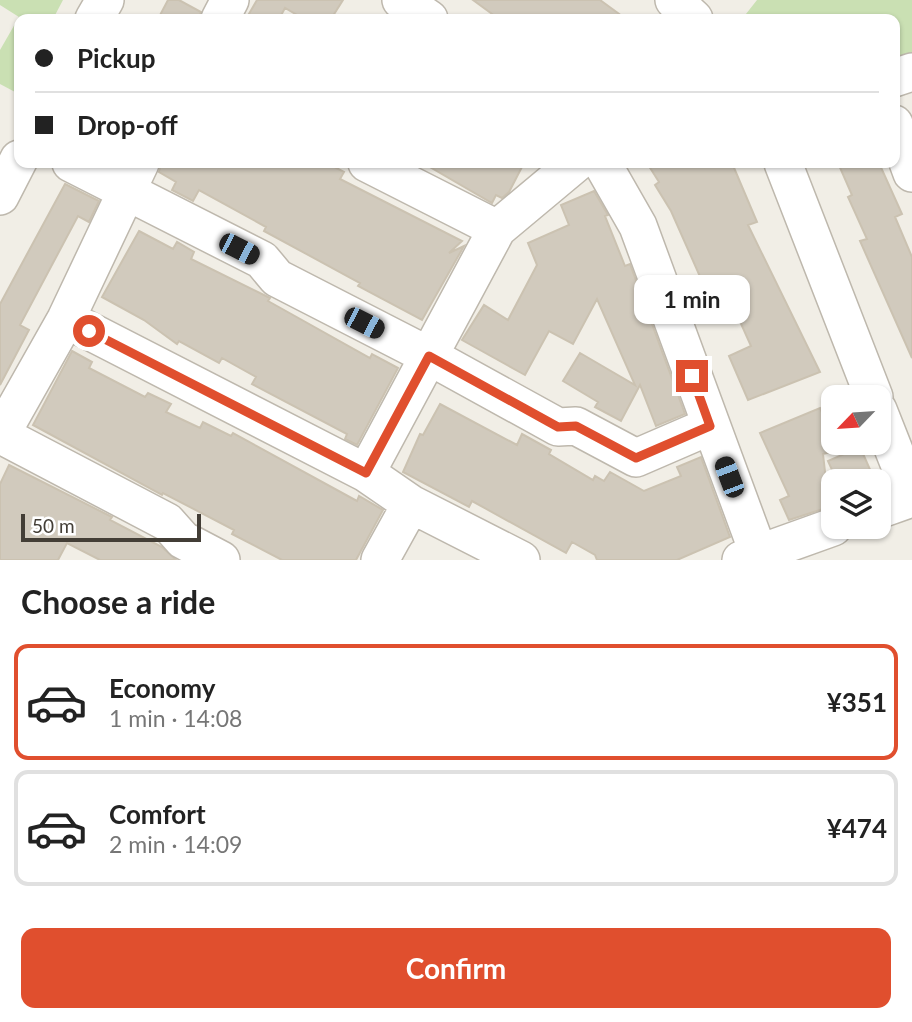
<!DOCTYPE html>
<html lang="en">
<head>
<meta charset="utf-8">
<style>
  :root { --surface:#fff; --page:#f2f2f2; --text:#222; --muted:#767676; --line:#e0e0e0; --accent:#e04f2e }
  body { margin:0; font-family:Lato,sans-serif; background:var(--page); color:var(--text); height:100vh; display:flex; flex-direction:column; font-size:26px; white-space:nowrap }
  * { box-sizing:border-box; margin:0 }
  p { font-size:23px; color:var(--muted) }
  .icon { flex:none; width:38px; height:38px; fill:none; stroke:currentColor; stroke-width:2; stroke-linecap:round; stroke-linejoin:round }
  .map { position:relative; height:560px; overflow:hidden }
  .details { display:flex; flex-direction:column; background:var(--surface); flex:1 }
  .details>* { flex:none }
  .guide { position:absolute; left:14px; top:14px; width:886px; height:154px; border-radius:14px; box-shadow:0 2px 5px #0004; display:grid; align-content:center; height:154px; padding:0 21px; background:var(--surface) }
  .needle { width:46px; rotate:245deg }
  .buttons { position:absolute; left:821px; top:385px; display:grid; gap:14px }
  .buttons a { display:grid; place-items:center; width:70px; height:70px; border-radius:14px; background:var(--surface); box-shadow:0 2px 5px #0004; font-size:35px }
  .scale { position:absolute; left:21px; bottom:18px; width:180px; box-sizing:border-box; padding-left:7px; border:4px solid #433e36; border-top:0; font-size:19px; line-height:24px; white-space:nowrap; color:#433e36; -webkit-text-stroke:5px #fff; paint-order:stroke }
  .end { position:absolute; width:32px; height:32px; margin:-16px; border:9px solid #e04f2e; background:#fff; box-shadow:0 0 0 4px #fff }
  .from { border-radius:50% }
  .bubble { position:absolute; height:49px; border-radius:14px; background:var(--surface); box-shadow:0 2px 5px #0004; font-size:23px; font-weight:700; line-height:49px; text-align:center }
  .car { position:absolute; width:21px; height:42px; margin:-21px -10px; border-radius:9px; box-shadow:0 0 5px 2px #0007; background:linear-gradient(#222 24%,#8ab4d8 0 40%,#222 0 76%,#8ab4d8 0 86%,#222 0) }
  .guide b { display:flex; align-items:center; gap:24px; height:66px; font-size:26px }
  .guide b+b { border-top:2px solid var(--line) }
  .guide i { width:18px; height:18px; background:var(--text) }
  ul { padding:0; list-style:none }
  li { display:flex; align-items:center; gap:21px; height:116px; margin:0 14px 10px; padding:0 7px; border:4px solid var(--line); border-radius:14px }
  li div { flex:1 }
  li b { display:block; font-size:26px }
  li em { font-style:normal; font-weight:700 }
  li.current { border-color:var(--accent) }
  li>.icon { width:63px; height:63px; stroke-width:1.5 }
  h2 { padding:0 21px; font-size:32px; line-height:84px }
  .button { display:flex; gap:14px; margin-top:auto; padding:14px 21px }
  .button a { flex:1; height:80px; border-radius:14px; background:var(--accent); color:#fff; font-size:28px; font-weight:700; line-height:80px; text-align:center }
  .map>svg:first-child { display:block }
  .green { fill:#cae0b3 }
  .building { fill:#d1cabd; stroke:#cbc2b1; stroke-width:2 }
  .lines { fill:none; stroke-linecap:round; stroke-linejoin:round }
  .minor-casing { stroke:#beb8ad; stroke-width:40 }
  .minor { stroke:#fff; stroke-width:37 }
  .route { stroke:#e04f2e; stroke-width:9 }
</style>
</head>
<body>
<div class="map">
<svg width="912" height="560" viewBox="0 0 912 560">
  <rect width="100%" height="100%" fill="#f1eee6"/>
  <path class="green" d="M0 0H63L53 19H19V85L15 92 0 84V50L19 17 0 5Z
    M757 0H912V62L894 69V19H742Z"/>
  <path class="building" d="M168 0H179L201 12 199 19H158Z
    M257 0H343L331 19H304L285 8 279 19H246Z
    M473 0H600L626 19H499Z
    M161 163H327L344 172 340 179 462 241 449 253 464 246 422 320 358 286 360 283 264 231 266 227 199 190 193 201 172 190 176 182 159 172Z
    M423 163H524L509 192 502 198 496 195 492 203Z
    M647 163H732L757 222 748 225 820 372 748 400 729 356 751 346 730 299 713 306 671 211 655 185 659 182Z
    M838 163H879L902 214 895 217 912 257V358L860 241 867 239 848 197 852 195Z
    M65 184 99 201 89 222 78 216 20 325 29 330 0 385V304Z
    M594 191 608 215 605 216 625 266 630 264 685 414 656 426 640 385 621 421 595 407 598 402 563 381 580 353 635 385 597 299 573 344 549 331 525 375 462 340 484 305 508 320 537 265 528 243 569 225 561 205Z
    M139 231 173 249 177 242 194 252 191 259 270 298 268 301 370 358 372 354 398 368 357 445 345 439 347 434 252 384 256 377 222 358 219 363 179 341 177 344 144 320 102 297Z
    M72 351 92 362 89 368 145 397 148 393 171 404 166 412 200 428 203 422 231 436 233 433 357 501 359 496 383 510 356 560H282L232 534 234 530 163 493 162 495 33 425Z
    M440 404 517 445 522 434 551 450 549 454 593 480 595 476 604 481 610 472 644 491 681 476 677 467 701 457 730 537 677 560H597L595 555 572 542 566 553 472 501 469 507 403 472 420 434 423 435Z
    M820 408 838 450 823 454 829 507 789 520 780 500 789 496 760 433Z
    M860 447 872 474 857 481H837L828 461Z
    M9 465 112 517 110 520 162 547 176 560H100L67 543 58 560H0V484Z"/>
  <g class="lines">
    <g class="minor-casing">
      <path id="minor" d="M401 0 429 19
        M674 0 694 19
        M94 19 105 0
        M220 19 230 0
        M894 78 912 72
        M894 124 912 173
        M71 163 262 260 277 278 429 356 558 427 576 426 636 458 710 426
        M367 163 497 229
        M602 163 638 226 761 560
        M783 163 874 397
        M0 196 19 159
        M66 319 366 473 411 504 521 560
        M878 410 912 496
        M1 435 167 522 183 540 221 560
        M0 436 66 319 140 163
        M366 473 497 229 576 163
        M878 510 912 498
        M380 560 411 504
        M741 560 833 527"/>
    </g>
    <use href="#minor" class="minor"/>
  </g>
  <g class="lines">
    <path class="route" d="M89 331 366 473 429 356 558 427 576 426 636 458 710 426 692 376"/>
  </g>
</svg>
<div class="buttons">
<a><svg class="needle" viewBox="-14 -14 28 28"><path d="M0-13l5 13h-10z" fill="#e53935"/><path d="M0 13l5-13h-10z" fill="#767676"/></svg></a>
<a><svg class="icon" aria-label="layers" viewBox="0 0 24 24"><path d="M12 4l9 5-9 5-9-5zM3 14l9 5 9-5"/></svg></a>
</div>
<div class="scale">50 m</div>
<i class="end from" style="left:89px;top:331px"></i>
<i class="end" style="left:692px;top:376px"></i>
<div class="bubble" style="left:634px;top:275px;width:116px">1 min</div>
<i class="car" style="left:239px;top:249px;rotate:117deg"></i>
<i class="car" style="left:364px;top:323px;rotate:117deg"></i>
<i class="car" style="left:729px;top:477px;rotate:339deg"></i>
<div class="guide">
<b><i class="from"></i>Pickup</b>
<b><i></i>Drop-off</b>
</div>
</div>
<section class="details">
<h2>Choose a ride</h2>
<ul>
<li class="current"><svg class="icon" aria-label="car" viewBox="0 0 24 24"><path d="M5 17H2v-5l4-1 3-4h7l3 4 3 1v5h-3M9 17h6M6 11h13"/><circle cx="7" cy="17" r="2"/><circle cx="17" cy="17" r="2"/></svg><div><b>Economy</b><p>1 min · 14:08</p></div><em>¥351</em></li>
<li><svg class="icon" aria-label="car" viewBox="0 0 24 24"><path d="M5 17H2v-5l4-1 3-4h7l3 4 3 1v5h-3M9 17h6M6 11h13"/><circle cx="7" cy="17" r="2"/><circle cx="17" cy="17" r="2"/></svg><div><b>Comfort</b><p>2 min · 14:09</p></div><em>¥474</em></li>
</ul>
<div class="button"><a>Confirm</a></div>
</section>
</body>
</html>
